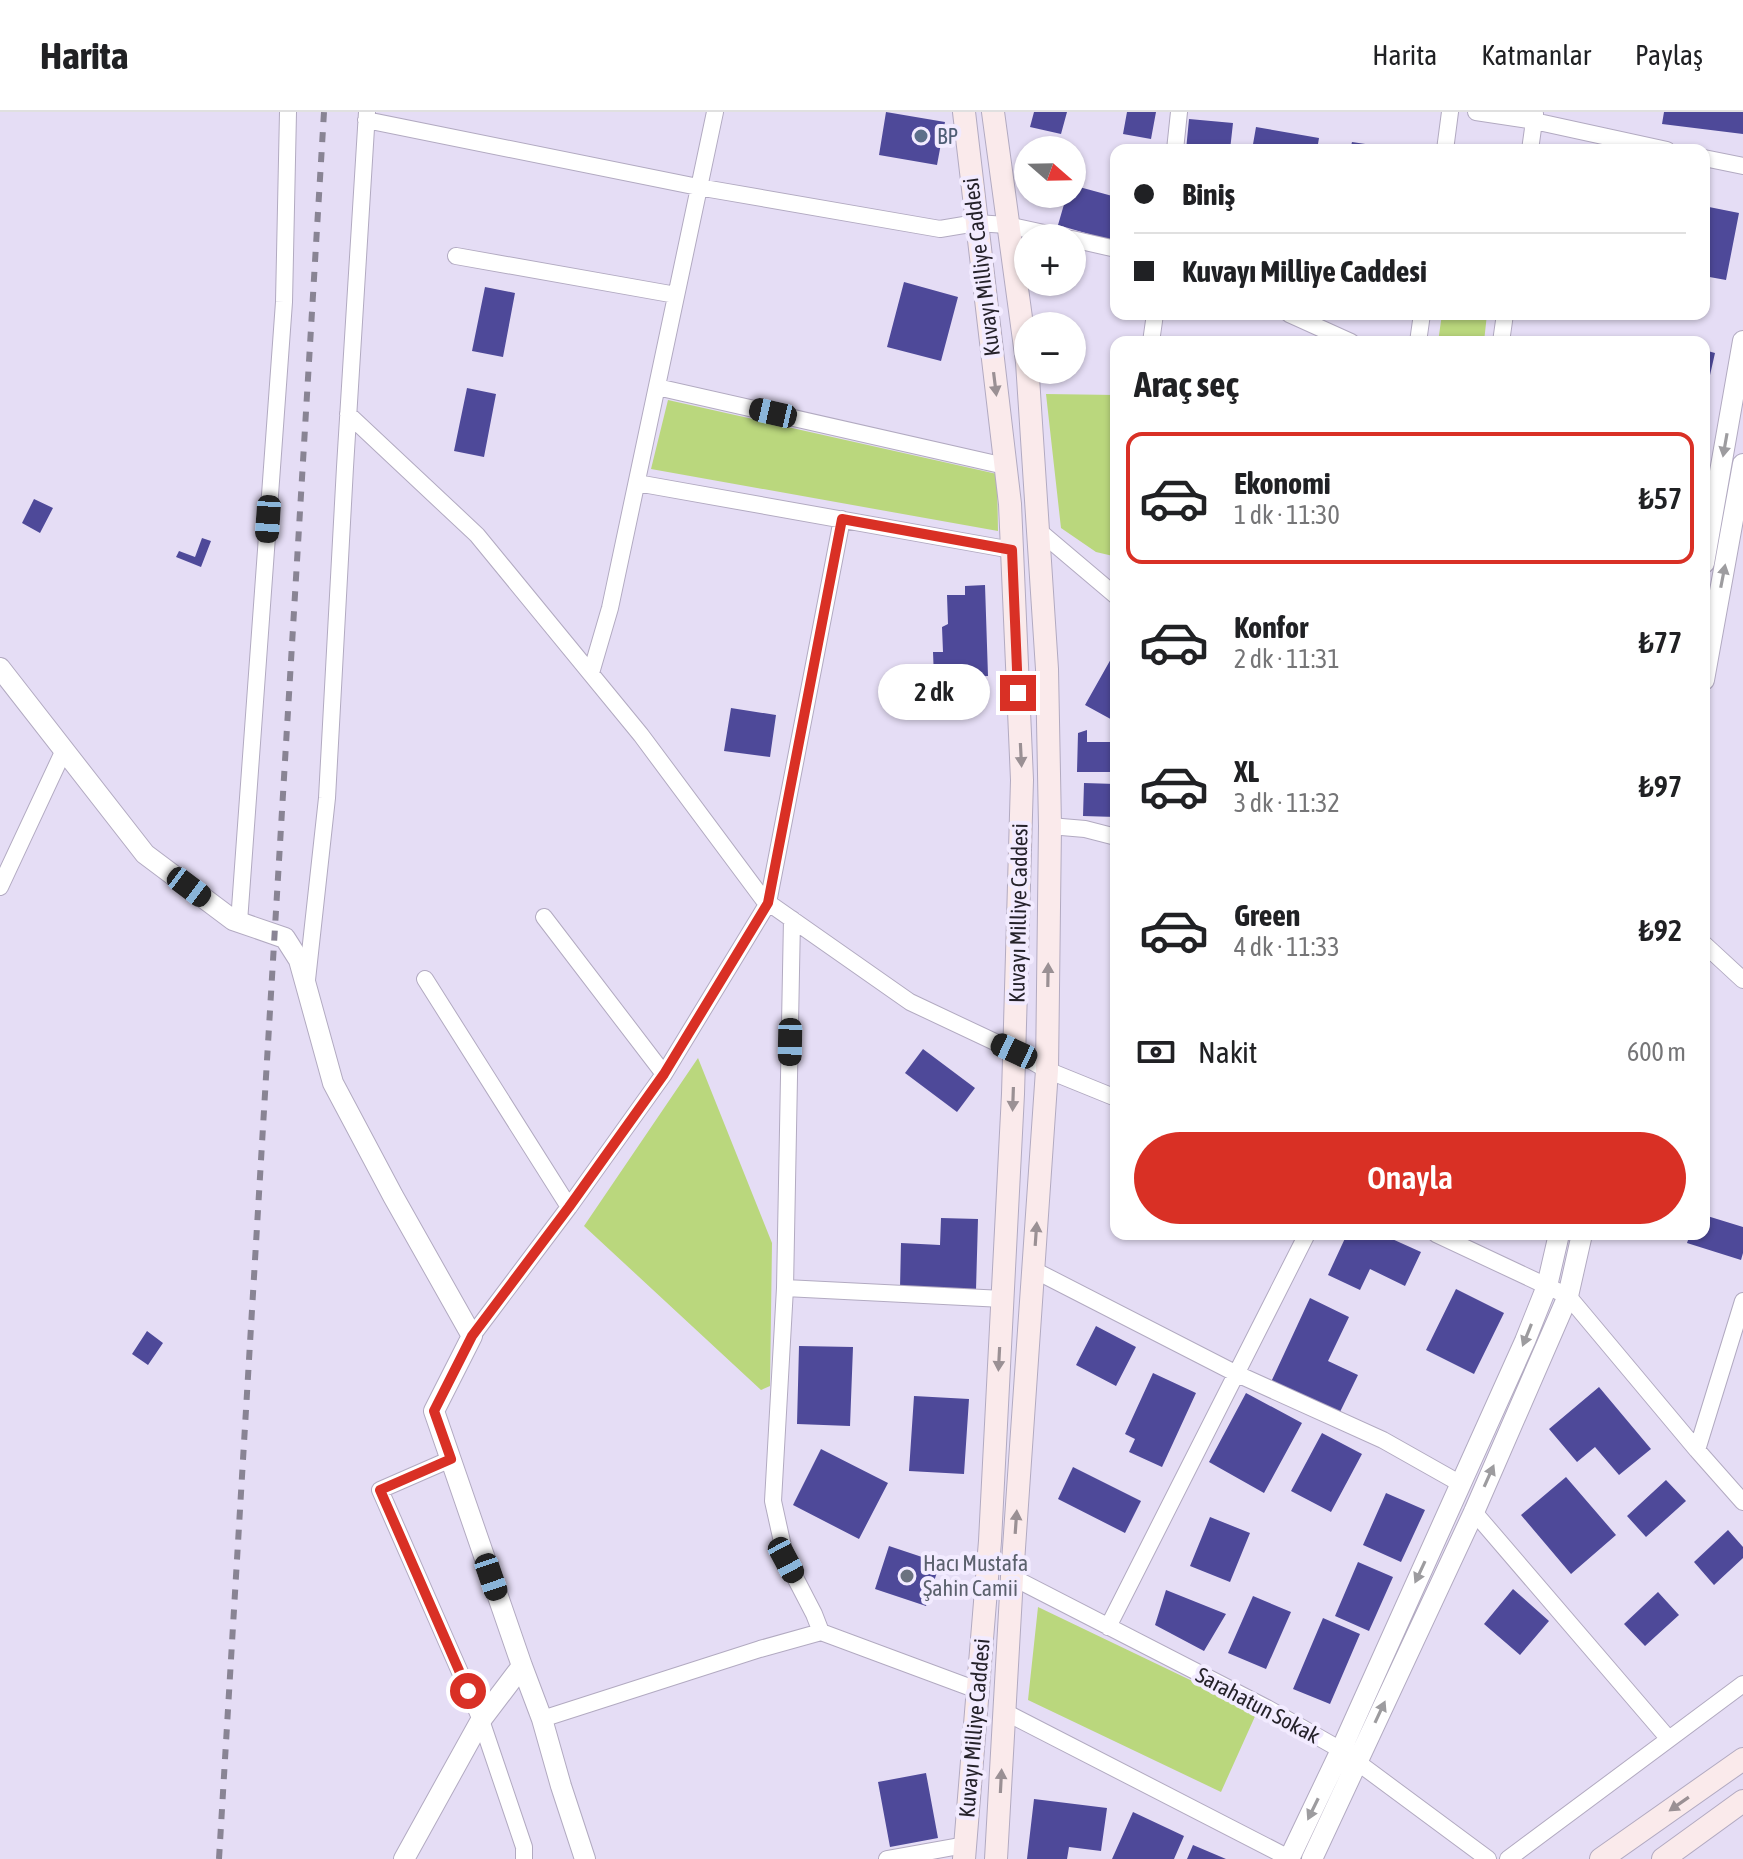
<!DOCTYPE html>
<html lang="tr">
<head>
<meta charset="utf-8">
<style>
  :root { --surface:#fff; --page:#f6f6f6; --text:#202124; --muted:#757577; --line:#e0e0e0; --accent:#d93025 }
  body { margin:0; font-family:"Asap Condensed",sans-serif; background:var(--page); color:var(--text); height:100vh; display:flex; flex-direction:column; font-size:30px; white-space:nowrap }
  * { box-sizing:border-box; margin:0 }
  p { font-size:26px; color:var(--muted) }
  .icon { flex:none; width:44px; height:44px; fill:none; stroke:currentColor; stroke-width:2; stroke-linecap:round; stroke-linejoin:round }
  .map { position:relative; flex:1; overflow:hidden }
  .panel { position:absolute; left:1110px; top:224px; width:600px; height:904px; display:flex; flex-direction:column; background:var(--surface); border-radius:16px; box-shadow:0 2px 6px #0004 }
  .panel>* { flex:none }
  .hud { position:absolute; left:1110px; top:32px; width:600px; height:176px; border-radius:16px; box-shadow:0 2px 6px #0004; display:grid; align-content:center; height:176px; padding:0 24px; background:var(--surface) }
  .needle { width:52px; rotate:110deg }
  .controls { position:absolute; left:1014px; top:24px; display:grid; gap:16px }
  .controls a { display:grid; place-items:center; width:72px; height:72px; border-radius:50%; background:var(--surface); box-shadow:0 2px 6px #0004; font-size:40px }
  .end { position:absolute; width:36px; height:36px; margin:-18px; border:10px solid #d93025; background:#fff; box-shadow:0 0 0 4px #fff }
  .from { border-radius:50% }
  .bubble { position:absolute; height:56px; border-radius:28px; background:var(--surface); box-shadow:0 2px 6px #0004; font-size:26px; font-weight:600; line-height:56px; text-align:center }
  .car { position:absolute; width:24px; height:48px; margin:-24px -12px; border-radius:10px; box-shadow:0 0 6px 2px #0007; background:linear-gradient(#222 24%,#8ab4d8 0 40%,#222 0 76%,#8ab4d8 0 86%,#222 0) }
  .hud b { display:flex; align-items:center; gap:28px; height:76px; font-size:30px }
  .hud b+b { border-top:2px solid var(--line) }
  .hud i { width:20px; height:20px; background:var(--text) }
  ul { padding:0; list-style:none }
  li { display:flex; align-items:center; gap:24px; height:132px; margin:0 16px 12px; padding:0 8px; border:4px solid transparent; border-radius:16px }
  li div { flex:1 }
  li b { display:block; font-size:30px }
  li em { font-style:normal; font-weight:600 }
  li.current { border-color:var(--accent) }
  li>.icon { width:72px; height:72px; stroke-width:1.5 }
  h2 { padding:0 24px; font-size:36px; line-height:96px }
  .pay { display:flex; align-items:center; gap:20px; height:88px; padding:0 24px; font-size:30px }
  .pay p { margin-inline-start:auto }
  .cta { display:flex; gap:16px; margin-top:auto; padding:16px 24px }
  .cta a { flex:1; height:92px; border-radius:48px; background:var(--accent); color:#fff; font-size:32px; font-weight:600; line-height:92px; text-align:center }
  header { display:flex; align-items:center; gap:48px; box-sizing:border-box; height:112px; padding:0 40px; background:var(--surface); border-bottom:2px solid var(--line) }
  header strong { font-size:38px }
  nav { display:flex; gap:44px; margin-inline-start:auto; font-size:28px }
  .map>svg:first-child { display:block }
  .green { fill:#bad77d }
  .building { fill:#4e4999 }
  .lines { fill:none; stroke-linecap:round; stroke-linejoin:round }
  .minor-casing { stroke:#b2aac1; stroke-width:18 }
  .tertiary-casing { stroke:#b2aac1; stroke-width:22 }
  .secondary-casing { stroke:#b2aac1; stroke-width:24 }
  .minor { stroke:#fff; stroke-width:16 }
  .tertiary { stroke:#fff; stroke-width:20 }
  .secondary { stroke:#faeaeb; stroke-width:22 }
  .rail { stroke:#898494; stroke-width:6; stroke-dasharray:10 10; stroke-linecap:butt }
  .oneway { fill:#9a9094 }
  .oneway2 { fill:#9d9c9f }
  .route { stroke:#d93025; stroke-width:10 }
  .service-dot { fill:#5c6f8a; stroke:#f2ebff; stroke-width:3 }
  .worship-dot { fill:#6b7280; stroke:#f2ebff; stroke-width:3 }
  .labels { text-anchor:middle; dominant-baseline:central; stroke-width:8; stroke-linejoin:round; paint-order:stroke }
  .service-label { font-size:22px; fill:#4e5e75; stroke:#f2ebff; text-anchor:start }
  .street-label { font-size:22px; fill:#25222a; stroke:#f2ebff }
  .worship-label { font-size:22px; fill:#5b616d; stroke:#f2ebff; text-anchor:start }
</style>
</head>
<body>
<header>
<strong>Harita</strong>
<nav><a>Harita</a><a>Katmanlar</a><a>Paylaş</a></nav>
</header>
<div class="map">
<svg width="1743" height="1747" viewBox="0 0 1743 1747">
  <rect width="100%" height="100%" fill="#e5ddf5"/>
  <path class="green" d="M1442 202H1487L1484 230H1438Z
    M1046 282 1116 283V419L1113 444 1096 440 1061 416Z
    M668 288 997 362 998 419 651 357Z
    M698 946 772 1131 770 1274 761 1278 584 1114Z
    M1038 1495 1257 1600 1221 1680 1028 1588Z"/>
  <path class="building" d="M886 0 945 10 937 53 879 43Z
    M1034 0H1067L1061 22 1030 15Z
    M1127 0H1156L1151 27 1123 22Z
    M1664 0H1743V22L1662 12Z
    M1189 7 1233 11 1230 38H1186Z
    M1256 15 1319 26 1317 38H1252Z
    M1352 30 1392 36V38H1350Z
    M1072 73 1116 85V130L1058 113 1067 82H1072Z
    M1704 94 1739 101 1726 168 1704 164Z
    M904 170 958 185 941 249 887 235Z
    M485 175 515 181 503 245 472 239Z
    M1704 238 1715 241 1708 272 1704 271Z
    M467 276 496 282 484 345 454 339Z
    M34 387 53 396 40 421 22 411Z
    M202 426 211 429 201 455 176 445 179 439 195 445Z
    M985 473 988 564 934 566 933 540H943L942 515 948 512 947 483H965V474Z
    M1116 538V610L1085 593Z
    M731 596 776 603 770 645 724 639Z
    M1087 618V630H1116V660H1077L1078 621Z
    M1084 671 1116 672V705L1083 704Z
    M923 937 975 976 957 1000 905 961Z
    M1704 1103 1743 1115V1141L1741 1148 1687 1131 1690 1122H1704Z
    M941 1106 978 1107 976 1178 900 1176 901 1131 940 1133Z
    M1347 1122H1381L1421 1140 1405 1174 1370 1157 1360 1178 1328 1163Z
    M1456 1177 1504 1201 1474 1262 1426 1238Z
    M1310 1186 1349 1205 1328 1249 1358 1263 1339 1302 1271 1270Z
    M1096 1214 1136 1235 1116 1274 1076 1253Z
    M147 1219 163 1231 148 1253 132 1242Z
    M799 1234 853 1235 850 1314 797 1312Z
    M1153 1261 1196 1281 1162 1355 1129 1340 1135 1327 1125 1322Z
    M1599 1275 1651 1337 1619 1363 1595 1335 1577 1350 1549 1317Z
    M1246 1281 1302 1311 1264 1381 1209 1350Z
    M914 1284 969 1287 964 1362 909 1359Z
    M1322 1321 1362 1342 1331 1400 1291 1379Z
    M821 1337 888 1371 859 1427 793 1393Z
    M1073 1355 1141 1389 1125 1421 1058 1387Z
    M1566 1365 1616 1423 1571 1462 1521 1403Z
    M1666 1368 1686 1389 1646 1425 1627 1404Z
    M1386 1381 1425 1398 1401 1450 1363 1433Z
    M1210 1405 1250 1421 1230 1470 1190 1454Z
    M1728 1418 1743 1435V1446L1714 1473 1694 1450Z
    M889 1434 940 1451 926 1494 875 1477Z
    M1358 1450 1393 1465 1369 1519 1335 1504Z
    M1513 1477 1549 1509 1520 1543 1484 1512Z
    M1166 1478 1226 1502 1204 1539 1155 1513Z
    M1658 1480 1679 1503 1645 1534 1624 1512Z
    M1253 1484 1291 1500 1266 1557 1228 1541Z
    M1323 1506 1360 1522 1330 1592 1293 1577Z
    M926 1661 938 1726 890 1735 878 1670Z
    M1034 1687 1107 1696 1101 1739 1069 1735 1067 1747H1027Z
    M1133 1700 1184 1724 1174 1747H1112Z
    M1193 1733 1226 1747H1187Z"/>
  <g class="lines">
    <g class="minor-casing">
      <path id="minor" d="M1476 0 1534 9 1667 38
        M366 8 698 75 940 117 976 111 1007 113 1067 126
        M1175 38 1179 0
        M1445 38 1450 0
        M1530 38 1535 2
        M1704 46 1743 54
        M1072 127 1116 137
        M456 144 676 183
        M1289 202 1351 230
        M1151 230 1155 202
        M1418 230 1422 202
        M1501 230 1505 202
        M657 275 1005 354
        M348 302 477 423 641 623 763 787 910 890 1014 939 1047 958 1116 986
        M637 371 1012 438
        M1038 418 1116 484
        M591 561 610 496 715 0
        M1050 714 1085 717 1116 725
        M0 775 64 638
        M544 805 664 962
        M792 807 785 1176 773 1389 786 1448 814 1502 821 1520
        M239 810 284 190 288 0
        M1704 832 1743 868
        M425 867 569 1095
        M307 868 327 686 345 355 367 0
        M1436 1122 1568 1184 1697 1338 1743 1390
        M1034 1158 1235 1261 1383 1328 1461 1372
        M785 1176 1003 1187
        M472 1224 569 1095 664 962 768 791 842 407
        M1697 1338 1743 1189
        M451 1347 380 1378 481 1608 524 1735V1747
        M1474 1400 1668 1626
        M1012 1465 1267 1596 1341 1638 1488 1747
        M1108 1515 1307 1122
        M1005 1600 1289 1746
        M542 1607 760 1537 821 1520 977 1578
        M887 1747 965 1733
        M1508 1747 1743 1572"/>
    </g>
    <g class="tertiary-casing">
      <path id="tertiary" d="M1704 451 1743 229
        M0 556 145 742 233 808 285 826 299 848 333 971 393 1084 472 1224 434 1299 522 1554 542 1607 561 1674 585 1747
        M1704 568 1743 352
        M404 1747 481 1608 522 1554
        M1289 1747 1341 1638 1525 1229 1547 1174 1559 1122
        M1312 1747 1474 1400 1568 1184 1582 1122"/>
    </g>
    <g class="secondary-casing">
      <path id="secondary" d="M993 0 1027 250 1047 557 1050 714 1047 958 1012 1465 996 1747
        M964 1747 990 1429 1013 982 1022 668 1010 392 964 0
        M1601 1747 1743 1647
        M1663 1747 1743 1689"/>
    </g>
    <use href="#minor" class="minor"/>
    <use href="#tertiary" class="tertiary"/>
    <use href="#secondary" class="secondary"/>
    <path class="rail" d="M219 1747 324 0"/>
  </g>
  <defs><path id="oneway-solid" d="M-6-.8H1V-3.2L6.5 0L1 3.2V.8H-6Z" transform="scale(2)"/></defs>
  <g class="oneway">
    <use href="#oneway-solid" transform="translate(995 272) rotate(83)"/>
    <use href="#oneway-solid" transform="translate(1021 643) rotate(87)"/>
    <use href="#oneway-solid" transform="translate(1048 863) rotate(-89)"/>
    <use href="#oneway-solid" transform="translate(1013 987) rotate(92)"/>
    <use href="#oneway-solid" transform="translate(1036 1122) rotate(-86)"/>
    <use href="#oneway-solid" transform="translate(999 1247) rotate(93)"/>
    <use href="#oneway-solid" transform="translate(1016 1410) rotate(-86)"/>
    <use href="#oneway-solid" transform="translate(1001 1669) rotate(-87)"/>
    <use href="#oneway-solid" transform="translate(1679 1692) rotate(145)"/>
  </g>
  <g class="oneway2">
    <use href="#oneway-solid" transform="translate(1725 333) rotate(100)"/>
    <use href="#oneway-solid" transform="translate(1723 464) rotate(-79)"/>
    <use href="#oneway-solid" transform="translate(1527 1223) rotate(112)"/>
    <use href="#oneway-solid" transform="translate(1489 1364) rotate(-66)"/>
    <use href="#oneway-solid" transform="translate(1420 1460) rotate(115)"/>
    <use href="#oneway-solid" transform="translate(1380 1600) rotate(-65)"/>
    <use href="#oneway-solid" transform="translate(1313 1697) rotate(116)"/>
  </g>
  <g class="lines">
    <path class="route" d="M468 1579 380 1378 451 1347 434 1299 472 1224 569 1095 664 962 768 791 842 407 1012 438 1018 581"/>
  </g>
  <circle class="service-dot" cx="921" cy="24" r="8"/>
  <circle class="worship-dot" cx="907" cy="1464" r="8"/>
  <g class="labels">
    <g class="service-label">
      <text x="937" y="24">BP</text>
    </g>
    <g class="street-label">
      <text transform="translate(981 155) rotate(-97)">Kuvayı Milliye Caddesi</text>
      <text transform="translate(1018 801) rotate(-89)">Kuvayı Milliye Caddesi</text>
      <text transform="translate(1258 1593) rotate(28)">Sarahatun Sokak</text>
      <text transform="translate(974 1616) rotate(-85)">Kuvayı Milliye Caddesi</text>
    </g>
    <g class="worship-label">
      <text x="923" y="1451">Hacı Mustafa<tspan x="923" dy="25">Şahin Camii</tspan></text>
    </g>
  </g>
</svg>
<div class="controls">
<a><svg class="needle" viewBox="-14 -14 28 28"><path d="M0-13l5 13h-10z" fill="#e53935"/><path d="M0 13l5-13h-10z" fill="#757577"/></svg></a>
<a>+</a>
<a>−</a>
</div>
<i class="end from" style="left:468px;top:1579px"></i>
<i class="end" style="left:1018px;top:581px"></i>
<div class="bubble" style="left:878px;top:552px;width:112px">2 dk</div>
<i class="car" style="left:773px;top:301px;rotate:283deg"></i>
<i class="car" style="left:268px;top:407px;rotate:184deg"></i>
<i class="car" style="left:189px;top:775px;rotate:127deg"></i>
<i class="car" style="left:790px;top:930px;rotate:181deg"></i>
<i class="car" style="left:1014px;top:939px;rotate:295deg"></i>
<i class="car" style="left:786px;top:1448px;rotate:152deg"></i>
<i class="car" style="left:491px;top:1465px;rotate:161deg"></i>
<div class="hud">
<b><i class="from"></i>Biniş</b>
<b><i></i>Kuvayı Milliye Caddesi</b>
</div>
<section class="panel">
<h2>Araç seç</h2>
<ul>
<li class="current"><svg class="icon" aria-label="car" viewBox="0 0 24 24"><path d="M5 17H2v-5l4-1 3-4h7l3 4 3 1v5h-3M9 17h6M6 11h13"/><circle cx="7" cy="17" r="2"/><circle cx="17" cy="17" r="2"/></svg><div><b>Ekonomi</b><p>1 dk · 11:30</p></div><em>₺57</em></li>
<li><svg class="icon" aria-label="car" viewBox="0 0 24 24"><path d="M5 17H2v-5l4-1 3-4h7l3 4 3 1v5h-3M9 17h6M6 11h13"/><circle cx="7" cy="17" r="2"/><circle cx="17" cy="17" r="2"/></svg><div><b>Konfor</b><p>2 dk · 11:31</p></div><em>₺77</em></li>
<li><svg class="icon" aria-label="car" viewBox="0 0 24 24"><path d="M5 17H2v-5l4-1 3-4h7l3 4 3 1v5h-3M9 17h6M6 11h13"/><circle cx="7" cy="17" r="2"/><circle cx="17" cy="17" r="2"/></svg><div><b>XL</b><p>3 dk · 11:32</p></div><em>₺97</em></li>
<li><svg class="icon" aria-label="car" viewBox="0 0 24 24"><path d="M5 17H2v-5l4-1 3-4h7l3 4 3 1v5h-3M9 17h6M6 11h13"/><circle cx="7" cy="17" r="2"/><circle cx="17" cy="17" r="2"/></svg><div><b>Green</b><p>4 dk · 11:33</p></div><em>₺92</em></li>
</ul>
<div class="pay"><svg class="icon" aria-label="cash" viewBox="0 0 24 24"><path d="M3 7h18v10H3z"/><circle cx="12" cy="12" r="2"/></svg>Nakit<p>600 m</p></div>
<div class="cta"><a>Onayla</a></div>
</section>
</div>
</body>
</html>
